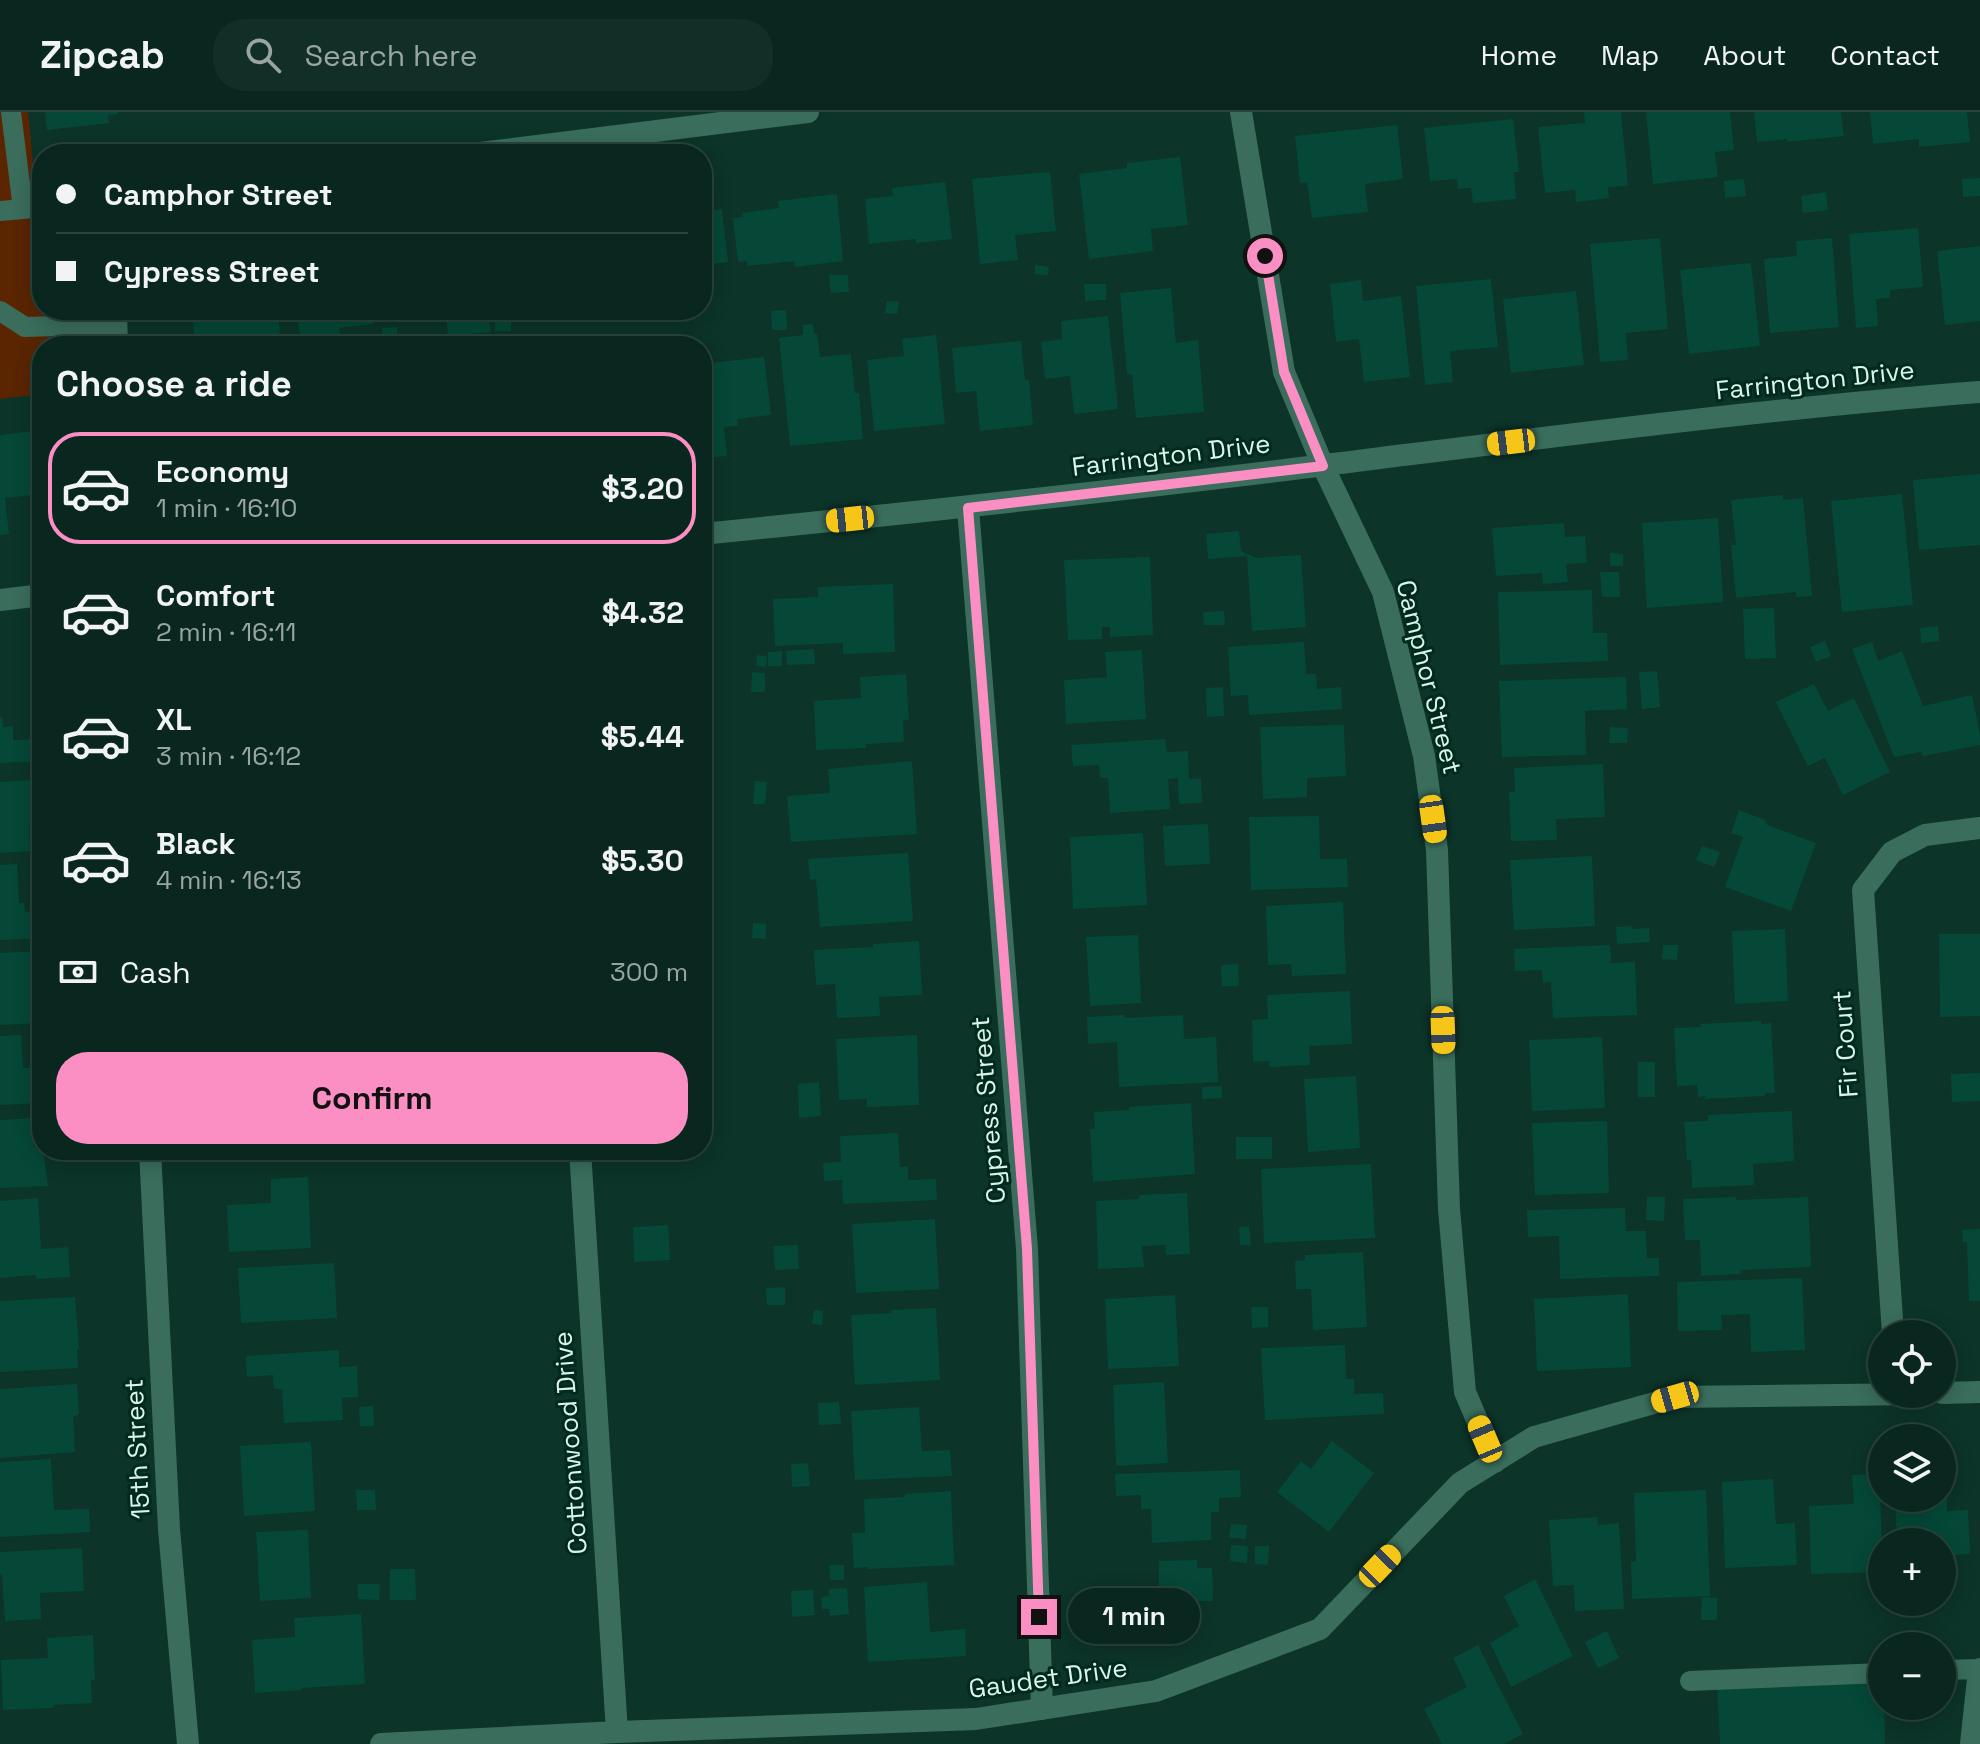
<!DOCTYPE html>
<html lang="en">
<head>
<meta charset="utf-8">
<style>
  :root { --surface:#09271e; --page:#122f27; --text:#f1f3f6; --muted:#99a5a4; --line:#29443c; --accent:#fb8fc4 }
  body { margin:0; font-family:"Space Grotesk",sans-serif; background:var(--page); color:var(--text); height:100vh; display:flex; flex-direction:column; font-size:30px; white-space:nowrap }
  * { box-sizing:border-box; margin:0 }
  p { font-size:26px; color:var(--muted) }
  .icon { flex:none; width:44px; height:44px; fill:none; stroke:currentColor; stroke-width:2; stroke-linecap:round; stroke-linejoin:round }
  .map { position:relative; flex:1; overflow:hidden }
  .side { position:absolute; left:32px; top:224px; width:680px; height:824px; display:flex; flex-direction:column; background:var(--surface); border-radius:32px; box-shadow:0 4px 20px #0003,0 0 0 2px var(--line) }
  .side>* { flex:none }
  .guide { position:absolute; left:32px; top:32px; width:680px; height:176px; border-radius:32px; box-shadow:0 4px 20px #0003,0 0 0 2px var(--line); display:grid; align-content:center; height:176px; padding:0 24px; background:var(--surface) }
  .fabs { position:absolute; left:1868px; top:1208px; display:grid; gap:16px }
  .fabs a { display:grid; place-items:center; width:88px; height:88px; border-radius:50%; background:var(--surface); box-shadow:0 4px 20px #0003,0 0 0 2px var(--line); font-size:40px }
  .end { position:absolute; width:36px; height:36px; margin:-18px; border:10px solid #fb8fc4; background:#111; box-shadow:0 0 0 4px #111 }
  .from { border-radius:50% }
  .bubble { position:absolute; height:56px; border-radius:28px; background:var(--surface); box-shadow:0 4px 20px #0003,0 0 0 2px var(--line); font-size:26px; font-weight:800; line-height:56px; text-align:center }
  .car { position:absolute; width:24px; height:48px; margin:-24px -12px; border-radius:10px; box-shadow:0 0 6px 2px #0007; background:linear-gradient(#f5c518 24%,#345 0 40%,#f5c518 0 76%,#345 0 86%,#f5c518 0) }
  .guide b { display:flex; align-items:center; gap:28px; height:76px; font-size:30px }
  .guide b+b { border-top:2px solid var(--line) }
  .guide i { width:20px; height:20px; background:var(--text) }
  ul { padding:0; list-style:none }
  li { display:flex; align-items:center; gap:24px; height:112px; margin:0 16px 12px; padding:0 8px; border:4px solid transparent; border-radius:32px }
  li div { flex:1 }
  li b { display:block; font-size:30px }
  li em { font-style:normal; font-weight:800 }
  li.selected { border-color:var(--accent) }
  li>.icon { width:72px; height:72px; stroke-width:1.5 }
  h2 { padding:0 24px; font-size:36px; line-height:96px }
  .pay { display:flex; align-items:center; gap:20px; height:88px; padding:0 24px; font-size:30px }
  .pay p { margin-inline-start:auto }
  .cta { display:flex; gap:16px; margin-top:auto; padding:16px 24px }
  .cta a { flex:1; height:92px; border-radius:32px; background:var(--accent); color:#111; font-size:32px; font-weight:800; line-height:92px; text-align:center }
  header { display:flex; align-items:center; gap:48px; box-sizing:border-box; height:112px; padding:0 40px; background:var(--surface); border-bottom:2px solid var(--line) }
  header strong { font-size:38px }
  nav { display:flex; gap:44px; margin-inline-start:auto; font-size:28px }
  .search { width:560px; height:72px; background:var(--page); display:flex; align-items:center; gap:20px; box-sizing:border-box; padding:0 28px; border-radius:32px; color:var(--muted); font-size:30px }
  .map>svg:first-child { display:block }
  .green { fill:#5a2500 }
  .building { fill:#054837 }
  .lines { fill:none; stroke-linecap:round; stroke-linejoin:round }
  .service { stroke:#3a6d5c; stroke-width:20 }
  .minor { stroke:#3a6d5c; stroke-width:22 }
  .tertiary { stroke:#3a6d5c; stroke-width:22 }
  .route { stroke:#fb8fc4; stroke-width:10 }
  .labels { text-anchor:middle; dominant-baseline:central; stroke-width:6; stroke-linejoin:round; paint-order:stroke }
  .street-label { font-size:26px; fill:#daf4ea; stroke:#012a1f }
</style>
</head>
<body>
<header>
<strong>Zipcab</strong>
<div class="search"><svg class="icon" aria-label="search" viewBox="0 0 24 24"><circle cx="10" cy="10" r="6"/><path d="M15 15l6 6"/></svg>Search here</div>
<nav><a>Home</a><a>Map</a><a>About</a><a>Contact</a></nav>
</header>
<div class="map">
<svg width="1980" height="1632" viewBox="0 0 1980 1632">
  <rect width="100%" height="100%" fill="#0c3428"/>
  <path class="green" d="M0 0H28L42 145V198H47L51 234H42V282L0 287Z"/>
  <path class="building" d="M45 0H118V2L108 3 109 11 47 18Z
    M1584 0H1621L1628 74 1608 75 1609 86 1576 90 1575 78 1545 81 1538 15 1585 11Z
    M1646 0H1730L1734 38 1715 40 1718 65 1653 72Z
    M1754 0H1841L1844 24 1787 30V27L1757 30Z
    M1870 0H1967L1970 30 1919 35V27L1873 32Z
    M1513 7 1519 60H1514L1516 87 1473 91 1471 76 1458 77 1457 67 1430 69 1424 16Z
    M1397 13 1403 67 1365 72 1368 100 1312 106 1307 70 1300 71 1295 24Z
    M1180 45 1188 113 1151 117 1153 139 1089 147 1079 62 1127 56V51Z
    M1050 60 1056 119 1015 123 1018 148 980 152 972 67Z
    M1980 66V84L1963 85 1962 67Z
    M1744 67 1746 84 1725 86 1724 69Z
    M945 70 952 127 916 131V127L869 132 865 87 893 84 892 76Z
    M1826 80 1828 98 1803 101 1801 84Z
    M837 82 843 149 795 155 794 149 747 154V149L738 150 733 106 743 105 742 101 779 96 778 89Z
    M722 97 728 150 702 153V100Z
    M1918 116 1923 175 1890 178V186L1876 187 1878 214 1856 216 1849 122Z
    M1660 126 1668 217 1626 221 1628 248 1600 250 1590 132Z
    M1832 126 1839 215 1770 221 1764 147 1797 144 1796 129Z
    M1980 134V209L1945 213 1937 139Z
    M1751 151 1760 234 1689 242 1680 158Z
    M1035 153 1049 155 1048 163 1035 162Z
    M829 163H848L849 180 831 181Z
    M1491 167 1498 235 1450 239 1453 270 1425 273 1416 174Z
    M1361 168 1363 189 1401 184 1410 265 1364 270 1359 227 1336 230 1330 172Z
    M1084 172H1106V188L1085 189Z
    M1171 176 1176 231 1198 228 1204 300 1136 306 1132 262H1127L1120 181Z
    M1576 179 1584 253 1511 261 1503 187Z
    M887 189 899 190 897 202 885 201Z
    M185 198H278L281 234H195L193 207 186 208Z
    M297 198H372L374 212 339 216 340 222 300 226Z
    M410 198H488L491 220 448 224 446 201 411 205Z
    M786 198 787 218H772L771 199Z
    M1108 204 1118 297 1074 302 1070 264 1045 267 1041 230 1062 227 1061 209Z
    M511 206V219H495V207Z
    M813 212 814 222H817L820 245 851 242 855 281H859L863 327 790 334 779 226 803 223V213Z
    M397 215 398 232 383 233 382 216Z
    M936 223 945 312 874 319 867 248 904 244 902 227Z
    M631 224 632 234H609L608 226Z
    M1021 229 1025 268H1029L1033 313 980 319 976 279 956 281 952 236Z
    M764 245 771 303 737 307 738 314 724 315 727 344 706 346 702 310V252Z
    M42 318V382L5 386 9 422 0 423V323Z
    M1980 362V433L1919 438 1913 368Z
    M1902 382 1913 493 1842 500 1831 389Z
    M1783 383V388L1803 386 1812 484 1796 485V480L1736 486 1731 433H1736L1731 388Z
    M1718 406 1723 490 1647 496 1642 411Z
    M1564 411 1565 425 1585 424 1587 451 1566 452 1568 470 1543 472 1542 461 1496 464 1492 416Z
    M1239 419 1241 439 1256 446 1301 443 1306 515 1252 519 1247 444 1208 447 1206 422Z
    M1610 441 1623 442V454H1610Z
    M1150 445 1153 523 1110 525V515H1102V527L1068 528 1064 448Z
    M1600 460H1619L1620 485H1602Z
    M893 472 895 540 843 542V531L775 534 773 487 818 485V475Z
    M1592 478 1593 521H1607L1608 549 1500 553 1498 480Z
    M1774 496 1776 546 1745 547 1743 497Z
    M1224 499 1225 513H1204L1203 500Z
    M1938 514 1939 529 1921 531 1920 516Z
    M1825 529 1831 544 1816 550 1810 535Z
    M1304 530 1306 562H1316L1317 577 1341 575 1342 597 1249 603 1248 583 1231 584 1228 535Z
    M1872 530 1878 549 1902 539 1923 594 1972 583 1980 623V633L1923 644 1921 640 1894 645 1852 537Z
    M814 537 815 552 787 553 786 539Z
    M1142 538 1146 607 1066 612 1064 568 1107 565 1105 540Z
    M782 539V554H768V540Z
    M757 543 767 544 766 555 756 554Z
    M1657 559 1660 595 1642 597 1639 560Z
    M752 560 765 561V580H751Z
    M906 562 909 608H903L904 630 866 632V636L816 638 814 589 861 586 860 565Z
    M1626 565 1627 597 1585 599 1586 643 1502 645 1499 569Z
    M1814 572 1828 599 1854 586 1890 660 1843 683 1825 646 1808 654 1776 590Z
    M1223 575 1224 604 1207 605 1206 576Z
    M0 605H2L3 615 13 614V628L39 627 41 649 0 651Z
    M1344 613 1346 664 1307 666V685L1263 687 1260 615Z
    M1610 615 1628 616 1627 631H1609Z
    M1165 627 1167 640 1188 639 1189 667 1201 666 1202 691 1179 692 1178 666 1168 667 1170 697 1110 701 1108 666H1100L1099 653 1073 654 1071 633Z
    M912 649 917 722 791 730 787 684 830 681 828 657Z
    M1603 652 1605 705 1556 707 1557 728 1511 729 1509 680H1515L1514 656Z
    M35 668 38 714H29L30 739 0 741V670Z
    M755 669 767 670 765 692H753Z
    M1739 698 1765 708 1767 713 1816 731 1791 799 1725 775 1743 725 1731 721Z
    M1319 704 1320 747H1347L1348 775 1251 778 1249 705Z
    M1208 712 1210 752 1165 754 1163 714Z
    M1143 721 1147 793 1073 797 1070 725Z
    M1702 734 1720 740 1714 755 1696 748Z
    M908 741 913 809 820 815 816 767 810 768 808 747Z
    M1592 744 1595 814 1514 818 1510 748Z
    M17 752 19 791H24L25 800 42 799V826L0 828V753Z
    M1343 790 1346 862 1292 864 1291 852 1268 853 1266 794Z
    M753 811 766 812V827L752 826Z
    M1632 814 1631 817 1649 816 1650 830 1617 832 1616 815Z
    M1785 817 1788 889 1735 892 1732 819Z
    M1939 822H1980V904L1940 905Z
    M1138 823 1141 891 1090 894 1086 825Z
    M919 829 922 883 879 885 880 904 837 906 835 872 816 873 814 838 873 835V832Z
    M1610 833 1611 851 1635 850 1637 903 1553 906 1551 870 1543 871 1542 858 1515 859 1514 837Z
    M1663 833H1678L1677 848 1662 847Z
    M41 839 42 911 0 913V841Z
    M1238 852 1239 874H1222L1221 853Z
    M1350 879 1352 932 1309 934 1310 953 1269 955V949L1253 950 1252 908 1268 907 1267 883Z
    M1124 903V906L1183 903 1184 927 1216 925 1218 970 1119 975 1117 930 1088 932 1087 905Z
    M1761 909V912L1771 911 1775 981H1765V984L1703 987 1706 984 1698 985 1697 973 1677 974 1674 916 1701 915 1700 912Z
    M21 923 23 956H31L32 970 42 969V991L0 993V924Z
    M917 923 919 993 867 995V987L839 988 836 927Z
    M1602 925 1605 996 1532 999 1529 928Z
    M1638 950H1655V985H1638Z
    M1980 961V989L1952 990 1951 962Z
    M1356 964 1360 1036 1308 1040 1304 967Z
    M819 970 821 1004 799 1006 798 972Z
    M1222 974V986L1202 987V975Z
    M1191 991 1195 1062 1093 1070 1090 1017H1095L1094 1000 1129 998V995Z
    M1792 999 1794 1049 1753 1052 1754 1073 1692 1076 1691 1048H1687L1684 1010 1708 1009V1003Z
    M33 1006 34 1035H42L43 1038 48 1074 0 1076V1008Z
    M1607 1009 1609 1081 1535 1083 1532 1011Z
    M898 1021 900 1055 908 1054V1068L936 1067 937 1088 843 1092 842 1068 824 1069 823 1051 841 1050 840 1024Z
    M1236 1025H1272V1047H1236Z
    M232 1038H305L306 1046 233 1050Z
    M1371 1052 1375 1126 1264 1131 1261 1057Z
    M308 1065 311 1136 229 1140 227 1093 271 1091V1067Z
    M1187 1081 1190 1142 1166 1143 1165 1133 1142 1134 1144 1155 1098 1157 1096 1089 1139 1087V1083Z
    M1647 1085H1665L1664 1109 1646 1108Z
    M1736 1085V1088L1808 1085 1811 1155 1740 1158 1741 1162 1701 1164 1700 1128H1685L1683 1087Z
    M38 1086 41 1137 68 1135 70 1165 36 1167V1163L0 1166V1089Z
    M1625 1096 1626 1119H1646L1647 1146H1659V1164L1560 1167 1559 1124 1528 1125 1527 1098Z
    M935 1107 939 1177 856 1181 852 1112Z
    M668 1113 670 1148 634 1150 633 1115Z
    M1249 1114 1251 1133H1240L1239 1115Z
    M1980 1117V1189H1969L1967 1130H1963L1962 1118Z
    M798 1133 799 1157 775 1158 773 1134Z
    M1363 1140 1367 1215 1313 1218 1311 1177H1296L1295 1149 1305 1148V1143Z
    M334 1151 337 1206 241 1211 238 1156Z
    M1802 1166 1805 1238 1751 1240 1750 1202 1721 1203 1722 1218 1678 1219 1677 1170Z
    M785 1175V1193H767L766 1176Z
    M1628 1182 1631 1255 1537 1259 1534 1187Z
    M1175 1183 1179 1254 1108 1257 1105 1187Z
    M75 1185 79 1237H77L78 1256 0 1260V1189Z
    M1251 1195H1268V1215L1252 1216Z
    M936 1196 940 1268 855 1273 851 1203 892 1201 891 1198Z
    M814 1198 823 1199 822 1213 812 1212Z
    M1345 1233 1346 1267H1354V1282L1383 1281 1384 1302 1265 1308 1261 1236Z
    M339 1238V1255L357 1254 358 1285 342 1286 343 1308 284 1311 282 1277H274L273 1263 247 1265 246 1244Z
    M1164 1270 1168 1351 1116 1354 1113 1273Z
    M77 1272 79 1302 73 1305 75 1340 0 1346V1277Z
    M839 1290 841 1312 819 1313 818 1291Z
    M373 1294 374 1314H360L359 1295Z
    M919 1295 922 1339 950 1338 952 1364 855 1368 851 1299Z
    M1332 1329 1374 1361 1329 1420 1277 1380 1301 1349 1311 1357Z
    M311 1330 315 1399 244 1404 240 1334Z
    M51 1347 54 1398 89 1397 90 1420 0 1425V1350Z
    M808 1351 810 1374 792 1375 791 1352Z
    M1240 1358 1241 1385 1219 1386V1400H1211V1428L1152 1431 1151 1397H1141V1383L1116 1384 1115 1362Z
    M1942 1360H1946L1947 1399 1968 1398 1970 1442 1942 1444V1430H1897L1895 1386H1942Z
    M1880 1362 1882 1460 1811 1462 1809 1394 1854 1392 1852 1363Z
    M1773 1367 1776 1412 1795 1411 1797 1453 1725 1456 1722 1370Z
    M356 1378H375L376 1398H357Z
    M1706 1378 1710 1484 1632 1487 1631 1450H1636L1634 1381Z
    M951 1379 954 1453 868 1457V1455L854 1456 852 1421H865L864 1387 905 1385V1382Z
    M1597 1405 1598 1413 1619 1411 1624 1497 1575 1499 1574 1473 1553 1474 1549 1408Z
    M1231 1412 1247 1413 1246 1427 1229 1426Z
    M308 1418 311 1486 260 1489 256 1420Z
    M1231 1433 1248 1434 1247 1451 1230 1449Z
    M1255 1434H1269L1268 1453 1255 1452Z
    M82 1436 84 1479 40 1481 41 1507 5 1509 2 1462 0 1463V1440Z
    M1197 1448V1456H1212L1213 1489H1197V1518L1118 1520 1117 1475H1159V1449Z
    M829 1453H844V1468H830Z
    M390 1457H415L416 1488H390Z
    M1535 1467 1573 1544 1511 1575 1490 1531 1519 1514 1504 1484Z
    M927 1470 930 1520 965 1517 966 1544 868 1550 864 1475Z
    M358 1472H380L379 1488 358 1487Z
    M847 1476 849 1502 830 1504 829 1497H822L821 1485 829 1484V1477Z
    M813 1478 815 1503 792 1505 791 1479Z
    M1702 1485 1717 1486V1508H1701Z
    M361 1502 365 1572 301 1576V1578L255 1581 252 1528 295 1525 294 1506Z
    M1607 1519 1619 1546 1598 1556 1585 1530Z
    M93 1523 95 1568H91L92 1591 53 1593V1596L3 1598 1 1548 48 1546 47 1526Z
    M1478 1533 1523 1622 1504 1632H1442L1424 1597 1467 1575 1453 1546Z
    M1882 1565V1594H1884L1885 1632H1720L1717 1573Z"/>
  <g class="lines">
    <path class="service" d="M11 0 23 97 42 95
      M0 99 23 97
      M0 199 25 215 117 212
      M1942 1558 1978 1557
      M1690 1569 1882 1561
      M1970 1632 1978 1557 1980 1556"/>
    <path class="minor" d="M1241 0 1284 260 1323 354 1383 480 1424 644 1437 738 1449 1097 1465 1280 1495 1350
      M472 42 808 0
      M116 198 117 234
      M968 396 1027 1137 1042 1597
      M150 1038 169 1417 188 1632
      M580 1038 617 1620
      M1893 1222 1863 778 1892 740 1925 723 1980 716
      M1942 1281 1980 1280
      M381 1632 617 1620 976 1607 1156 1579 1320 1517 1460 1371 1534 1325 1675 1285 1919 1282"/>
    <path class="tertiary" d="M702 422C910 401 1118 379 1325 353 1543 326 1761 297 1980 280
      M0 488 42 483"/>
  </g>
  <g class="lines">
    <path class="route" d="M1039 1505 1027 1137 968 396 1323 354 1284 260 1265 144"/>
  </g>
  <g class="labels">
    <g class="street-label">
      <text transform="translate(1815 268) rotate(-6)">Farrington Drive</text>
      <text transform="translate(1171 343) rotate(-7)">Farrington Drive</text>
      <text transform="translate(1429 565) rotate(76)">Camphor Street</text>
      <text transform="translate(1845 932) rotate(-94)">Fir Court</text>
      <text transform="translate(988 998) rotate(-95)">Cypress Street</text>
      <text transform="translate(570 1331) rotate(-94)">Cottonwood Drive</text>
      <text transform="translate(137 1337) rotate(-93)">15th Street</text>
      <text transform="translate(1048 1566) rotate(-8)">Gaudet Drive</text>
    </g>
  </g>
</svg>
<div class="fabs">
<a><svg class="icon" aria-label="locate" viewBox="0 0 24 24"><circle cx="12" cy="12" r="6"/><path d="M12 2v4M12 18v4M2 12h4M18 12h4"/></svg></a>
<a><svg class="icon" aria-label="layers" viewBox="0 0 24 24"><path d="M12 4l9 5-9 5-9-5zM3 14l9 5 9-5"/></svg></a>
<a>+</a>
<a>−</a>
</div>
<i class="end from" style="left:1265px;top:144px"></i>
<i class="end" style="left:1039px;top:1505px"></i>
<div class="bubble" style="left:1068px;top:1476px;width:132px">1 min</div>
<i class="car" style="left:1511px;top:330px;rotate:263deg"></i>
<i class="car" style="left:850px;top:407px;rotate:264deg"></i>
<i class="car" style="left:1433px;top:707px;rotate:172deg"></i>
<i class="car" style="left:1443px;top:918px;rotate:178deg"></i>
<i class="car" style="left:1675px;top:1285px;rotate:254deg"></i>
<i class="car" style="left:1485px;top:1327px;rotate:337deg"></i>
<i class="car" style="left:1380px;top:1454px;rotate:44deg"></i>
<div class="guide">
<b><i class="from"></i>Camphor Street</b>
<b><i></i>Cypress Street</b>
</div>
<section class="side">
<h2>Choose a ride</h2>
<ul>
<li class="selected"><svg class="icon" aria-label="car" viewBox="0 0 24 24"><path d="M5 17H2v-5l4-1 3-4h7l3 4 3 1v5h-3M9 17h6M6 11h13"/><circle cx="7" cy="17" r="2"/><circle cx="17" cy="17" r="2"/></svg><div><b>Economy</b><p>1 min · 16:10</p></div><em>$3.20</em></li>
<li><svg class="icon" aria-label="car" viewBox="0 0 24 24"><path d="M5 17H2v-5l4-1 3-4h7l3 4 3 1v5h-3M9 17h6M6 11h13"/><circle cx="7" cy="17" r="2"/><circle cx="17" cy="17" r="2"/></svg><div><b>Comfort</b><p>2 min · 16:11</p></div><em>$4.32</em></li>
<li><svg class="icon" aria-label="car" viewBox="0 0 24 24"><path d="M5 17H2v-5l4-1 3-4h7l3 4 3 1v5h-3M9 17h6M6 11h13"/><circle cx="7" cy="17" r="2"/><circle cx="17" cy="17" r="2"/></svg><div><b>XL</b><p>3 min · 16:12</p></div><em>$5.44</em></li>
<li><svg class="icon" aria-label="car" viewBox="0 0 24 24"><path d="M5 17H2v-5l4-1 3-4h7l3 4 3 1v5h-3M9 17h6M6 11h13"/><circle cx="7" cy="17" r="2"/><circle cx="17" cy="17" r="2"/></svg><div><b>Black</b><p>4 min · 16:13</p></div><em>$5.30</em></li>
</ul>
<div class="pay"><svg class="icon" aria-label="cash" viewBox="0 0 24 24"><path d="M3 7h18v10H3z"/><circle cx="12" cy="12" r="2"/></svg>Cash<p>300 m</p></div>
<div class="cta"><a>Confirm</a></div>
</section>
</div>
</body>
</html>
